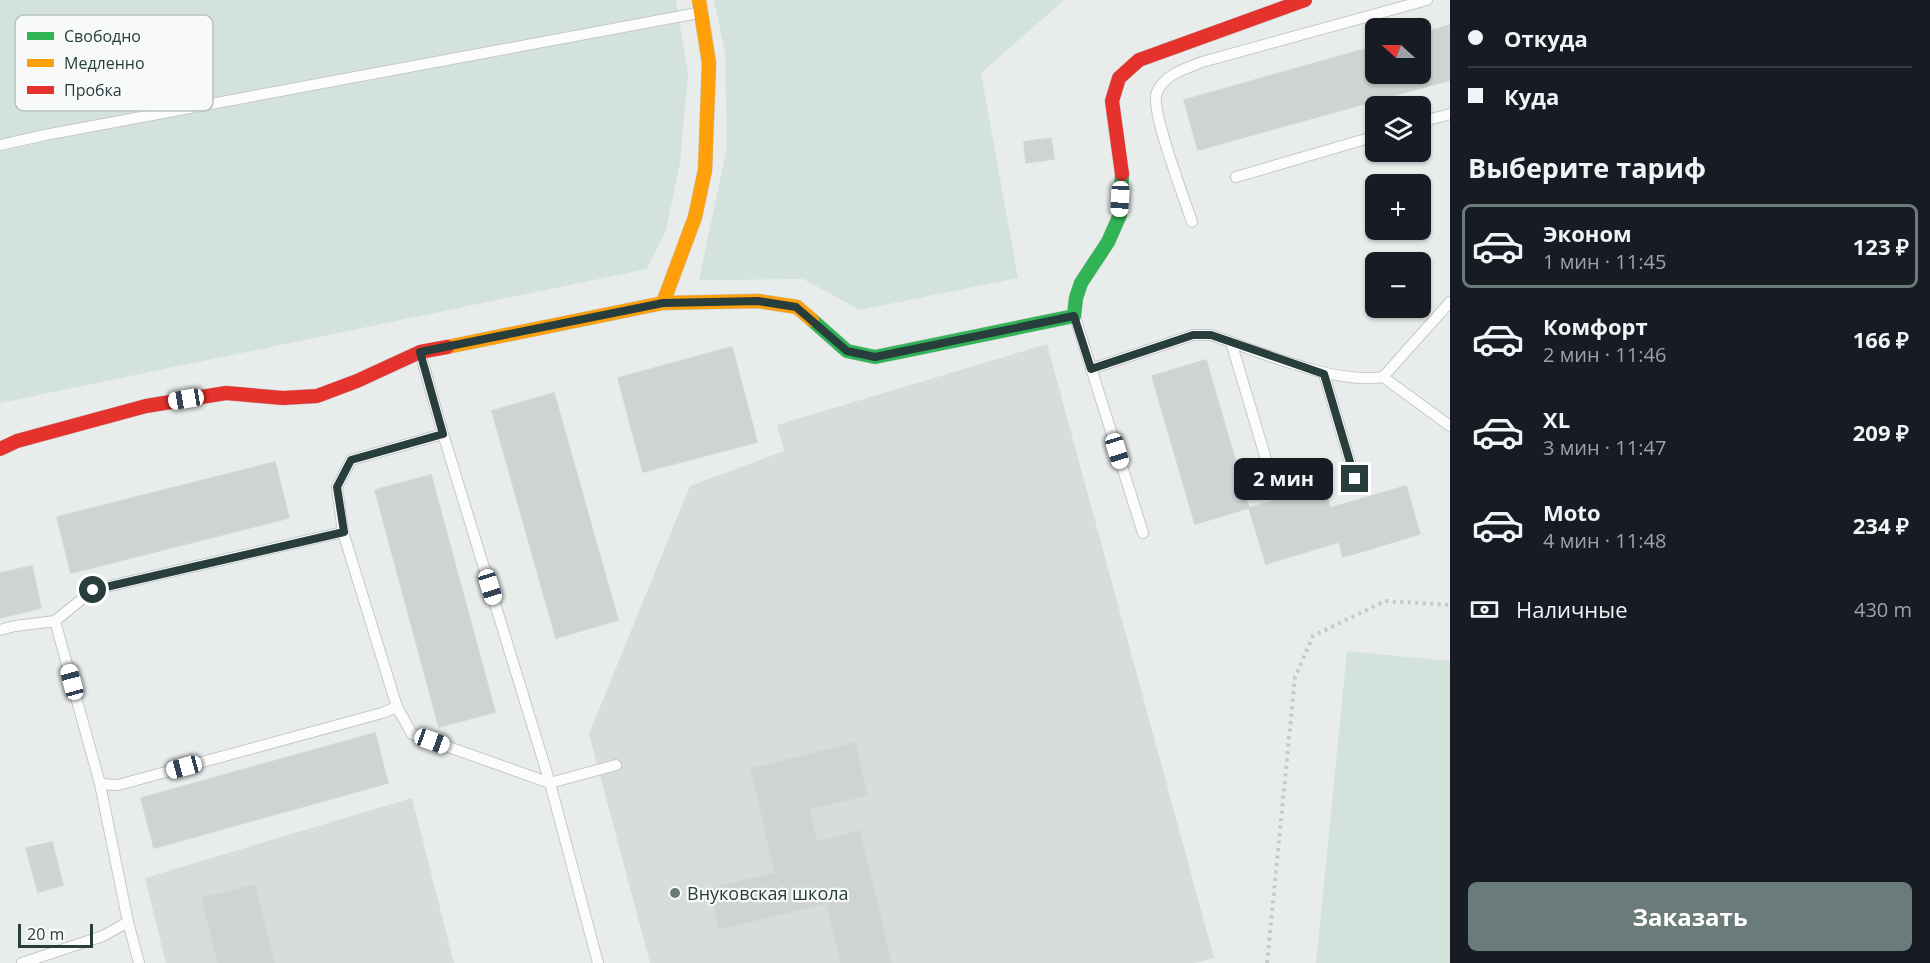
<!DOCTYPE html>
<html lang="ru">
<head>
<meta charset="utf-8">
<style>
  :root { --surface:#171b24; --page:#20242c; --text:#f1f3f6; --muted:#9ea1a6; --line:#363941; --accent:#6b7b79 }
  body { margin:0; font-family:"Open Sans",sans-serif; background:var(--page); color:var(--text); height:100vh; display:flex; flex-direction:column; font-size:22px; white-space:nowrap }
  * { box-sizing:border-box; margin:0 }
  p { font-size:20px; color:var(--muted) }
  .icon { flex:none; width:33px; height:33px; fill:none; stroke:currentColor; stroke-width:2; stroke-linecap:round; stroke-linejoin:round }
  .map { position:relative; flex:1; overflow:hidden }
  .panel { display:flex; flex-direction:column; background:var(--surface); width:480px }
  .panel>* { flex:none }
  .top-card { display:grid; align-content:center; height:132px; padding:0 18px; background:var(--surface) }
  .needle { width:39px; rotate:291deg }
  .controls { position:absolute; left:1365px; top:18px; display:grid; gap:12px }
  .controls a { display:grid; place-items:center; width:66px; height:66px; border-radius:9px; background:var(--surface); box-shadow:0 2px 4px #0004; font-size:30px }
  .scale { position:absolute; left:18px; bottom:15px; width:75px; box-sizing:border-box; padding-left:6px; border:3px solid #273e3c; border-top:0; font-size:16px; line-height:21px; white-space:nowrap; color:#273e3c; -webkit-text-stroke:4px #f7faf9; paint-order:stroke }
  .end { position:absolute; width:27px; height:27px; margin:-14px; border:8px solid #273e3c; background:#fff; box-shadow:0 0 0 3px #fff }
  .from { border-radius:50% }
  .bubble { position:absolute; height:42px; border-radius:9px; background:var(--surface); box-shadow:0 2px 4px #0004; font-size:20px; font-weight:700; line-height:42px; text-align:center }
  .car { position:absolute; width:18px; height:36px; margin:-18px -9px; border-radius:8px; box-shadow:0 0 4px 2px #0007; background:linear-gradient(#fff 24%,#345 0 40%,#fff 0 76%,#345 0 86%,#fff 0) }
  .top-card b { display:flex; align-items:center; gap:21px; height:57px; font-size:22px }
  .top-card b+b { border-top:2px solid var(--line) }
  .top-card i { width:15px; height:15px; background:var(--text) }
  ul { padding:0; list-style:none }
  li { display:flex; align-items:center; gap:18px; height:84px; margin:0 12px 9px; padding:0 6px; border:3px solid transparent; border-radius:9px }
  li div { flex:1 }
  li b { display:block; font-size:22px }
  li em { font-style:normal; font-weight:700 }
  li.active { border-color:var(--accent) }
  li>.icon { width:54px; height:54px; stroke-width:1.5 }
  h2 { padding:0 18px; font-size:27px; line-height:72px }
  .pay { display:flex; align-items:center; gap:15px; height:66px; padding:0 18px; font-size:22px }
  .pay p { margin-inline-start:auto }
  .button { display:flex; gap:12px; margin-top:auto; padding:12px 18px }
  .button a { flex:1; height:69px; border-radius:9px; background:var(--accent); color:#fff; font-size:24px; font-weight:700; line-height:69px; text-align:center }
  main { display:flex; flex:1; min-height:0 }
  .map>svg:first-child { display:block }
  .built { fill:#d7dddb }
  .green { fill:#d3e3db }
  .building { fill:#cfd3d2; stroke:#d1d5d4; stroke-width:1.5 }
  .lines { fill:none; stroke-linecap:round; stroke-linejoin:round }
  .lane-casing { stroke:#c5c9c8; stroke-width:12 }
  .fast-casing { stroke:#c5cac9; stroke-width:15 }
  .slow-casing { stroke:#c5cac9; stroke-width:15 }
  .jam-casing { stroke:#c5cac9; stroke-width:15 }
  .path { stroke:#c3cbca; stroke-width:4; stroke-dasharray:3 4.5; stroke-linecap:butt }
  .lane { stroke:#fcfcfc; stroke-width:10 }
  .fast { stroke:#30b455; stroke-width:14 }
  .slow { stroke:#ff9f0a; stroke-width:14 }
  .jam { stroke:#e5322d; stroke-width:14 }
  .route { stroke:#273e3c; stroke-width:8 }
  .poi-dot { fill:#6b7b79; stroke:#f7faf9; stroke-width:2 }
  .labels { text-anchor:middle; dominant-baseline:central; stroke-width:4.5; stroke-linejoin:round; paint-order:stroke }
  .poi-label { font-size:18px; fill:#273e3c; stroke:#f7faf9; text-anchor:start }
  .key { fill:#f7faf9; stroke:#b9c2c0; stroke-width:1.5 }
  .key-label { font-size:16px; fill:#273e3c }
</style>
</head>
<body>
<main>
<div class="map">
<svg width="1450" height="963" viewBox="0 0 1450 963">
  <rect width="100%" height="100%" fill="#e8eceb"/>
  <path class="built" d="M1047 344 1214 958 1194 963H650L589 734 690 486 784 451 777 425Z
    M412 798 454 963H166L145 878Z"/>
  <path class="green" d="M0 0H676L688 74 680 163 666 230 647 269 0 403Z
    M714 0H1064L981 73 1018 278 860 310 803 279 699 280 727 147 725 52Z
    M1347 651 1450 661V963H1316Z"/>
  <path class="building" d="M1450 25V80L1198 150 1184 100 1376 46V74H1420V34Z
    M1051 138 1054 159 1026 163 1024 142Z
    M732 347 757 442 643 472 618 378Z
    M1206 360 1249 508 1195 524 1152 376Z
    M554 393 618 620 556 638 492 411Z
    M275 462 289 518 71 573 57 517Z
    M431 475 495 712 439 727 375 490Z
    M1324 486 1330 508 1406 486 1420 534 1343 557 1339 542 1266 564 1249 508Z
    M32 566 41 608 0 618V573Z
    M375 733 388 783 154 848 141 798Z
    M855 743 867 795 809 809 817 842 860 831 891 963H841L827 903 719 929 710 889 775 873 751 769Z
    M52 842 63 885 38 892 26 848Z
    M255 885 274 963H218L202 898Z"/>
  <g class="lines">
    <g class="lane-casing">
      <path id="lane" d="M1420 122 1450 114
        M0 145 45 135 698 13
        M1236 177 1376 136
        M1192 222C1185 200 1149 108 1157 92 1165 74 1185 69 1202 62L1427 0
        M1075 317 1143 533
        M1231 342 1274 486
        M421 356 443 434 550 783 598 963
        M1091 369 1193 335H1211C1258 351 1334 385 1383 377L1450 302
        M1324 374 1355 479
        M1383 377 1450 426
        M443 434 351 460 337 487 343 532 397 707 412 734 550 783 616 765
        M343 532 93 590 55 621 100 784 118 785 382 713 397 707
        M0 630 15 626 55 621
        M100 784 128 922 139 963
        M22 963 103 936 128 922"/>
    </g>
    <g class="fast-casing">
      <path id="fast" d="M812 320 847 351 875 357 1074 316 1076 298 1081 283 1108 242 1120 215 1122 174"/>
    </g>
    <g class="slow-casing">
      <path id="slow" d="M663 303 695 217 705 170 709 63 699 0
        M447 347 663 303 758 301 797 307 812 320"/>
    </g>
    <g class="jam-casing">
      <path id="jam" d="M1122 174 1112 101 1119 78 1139 60 1305 0
        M0 449 17 441 146 406 226 393 283 398 317 396 357 381 420 352 447 347"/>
    </g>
    <path class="path" d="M1267 963 1295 677 1313 636 1385 601 1450 605"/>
    <use href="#lane" class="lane"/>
    <use href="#fast" class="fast"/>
    <use href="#slow" class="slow"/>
    <use href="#jam" class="jam"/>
  </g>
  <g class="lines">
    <path class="route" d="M93 590 344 532 337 487 351 460 443 434 420 352 663 303 758 301 796 307 847 351 875 357 1074 316 1091 369 1193 335H1211L1324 374 1355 479"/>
  </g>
  <circle class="poi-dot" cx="675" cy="893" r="6"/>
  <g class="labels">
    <g class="poi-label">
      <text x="687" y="893">Внуковская школа</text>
    </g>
  </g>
  <rect x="15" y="15" width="198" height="96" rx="9" class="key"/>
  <rect x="27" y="32" width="27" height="8" fill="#30b455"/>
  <rect x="27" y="59" width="27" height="8" fill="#ff9f0a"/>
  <rect x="27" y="86" width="27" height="8" fill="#e5322d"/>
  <g class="key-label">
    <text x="64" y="42">Свободно</text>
    <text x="64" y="69">Медленно</text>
    <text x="64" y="96">Пробка</text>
  </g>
</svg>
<div class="controls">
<a><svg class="needle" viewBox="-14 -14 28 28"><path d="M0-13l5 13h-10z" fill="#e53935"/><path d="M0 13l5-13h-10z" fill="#9ea1a6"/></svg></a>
<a><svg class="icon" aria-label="layers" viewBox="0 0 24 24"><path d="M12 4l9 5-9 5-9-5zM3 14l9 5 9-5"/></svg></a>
<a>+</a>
<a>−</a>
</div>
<div class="scale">20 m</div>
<i class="end from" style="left:93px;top:590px"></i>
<i class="end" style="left:1355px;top:479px"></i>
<div class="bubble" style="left:1234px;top:458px;width:99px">2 мин</div>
<i class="car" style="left:1120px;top:199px;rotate:183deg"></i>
<i class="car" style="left:186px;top:399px;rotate:261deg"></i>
<i class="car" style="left:1117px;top:451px;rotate:163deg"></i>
<i class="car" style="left:490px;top:587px;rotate:163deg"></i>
<i class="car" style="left:72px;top:682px;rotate:345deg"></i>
<i class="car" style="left:432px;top:741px;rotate:110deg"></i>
<i class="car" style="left:184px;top:767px;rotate:255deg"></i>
</div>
<section class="panel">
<div class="top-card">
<b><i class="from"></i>Откуда</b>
<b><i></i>Куда</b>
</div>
<h2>Выберите тариф</h2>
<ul>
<li class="active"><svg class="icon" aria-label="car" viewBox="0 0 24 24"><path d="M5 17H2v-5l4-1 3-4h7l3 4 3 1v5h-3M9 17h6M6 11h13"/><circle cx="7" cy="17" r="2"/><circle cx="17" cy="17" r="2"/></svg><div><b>Эконом</b><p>1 мин · 11:45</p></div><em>123 ₽</em></li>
<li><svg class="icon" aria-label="car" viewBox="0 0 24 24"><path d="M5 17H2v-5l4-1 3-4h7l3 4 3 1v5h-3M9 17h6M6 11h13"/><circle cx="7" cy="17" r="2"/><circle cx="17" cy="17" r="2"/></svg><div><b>Комфорт</b><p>2 мин · 11:46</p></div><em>166 ₽</em></li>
<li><svg class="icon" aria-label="car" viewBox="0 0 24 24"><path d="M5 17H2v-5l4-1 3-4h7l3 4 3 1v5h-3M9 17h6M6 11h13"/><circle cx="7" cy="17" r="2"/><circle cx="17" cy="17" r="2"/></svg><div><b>XL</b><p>3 мин · 11:47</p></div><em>209 ₽</em></li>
<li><svg class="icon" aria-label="car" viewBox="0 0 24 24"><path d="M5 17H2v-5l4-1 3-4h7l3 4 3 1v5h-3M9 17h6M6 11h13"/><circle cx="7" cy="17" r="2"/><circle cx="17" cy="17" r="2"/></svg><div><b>Moto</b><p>4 мин · 11:48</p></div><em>234 ₽</em></li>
</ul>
<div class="pay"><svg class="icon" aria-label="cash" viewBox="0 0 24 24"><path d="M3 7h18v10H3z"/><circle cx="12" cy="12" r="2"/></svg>Наличные<p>430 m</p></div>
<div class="button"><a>Заказать</a></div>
</section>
</main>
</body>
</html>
